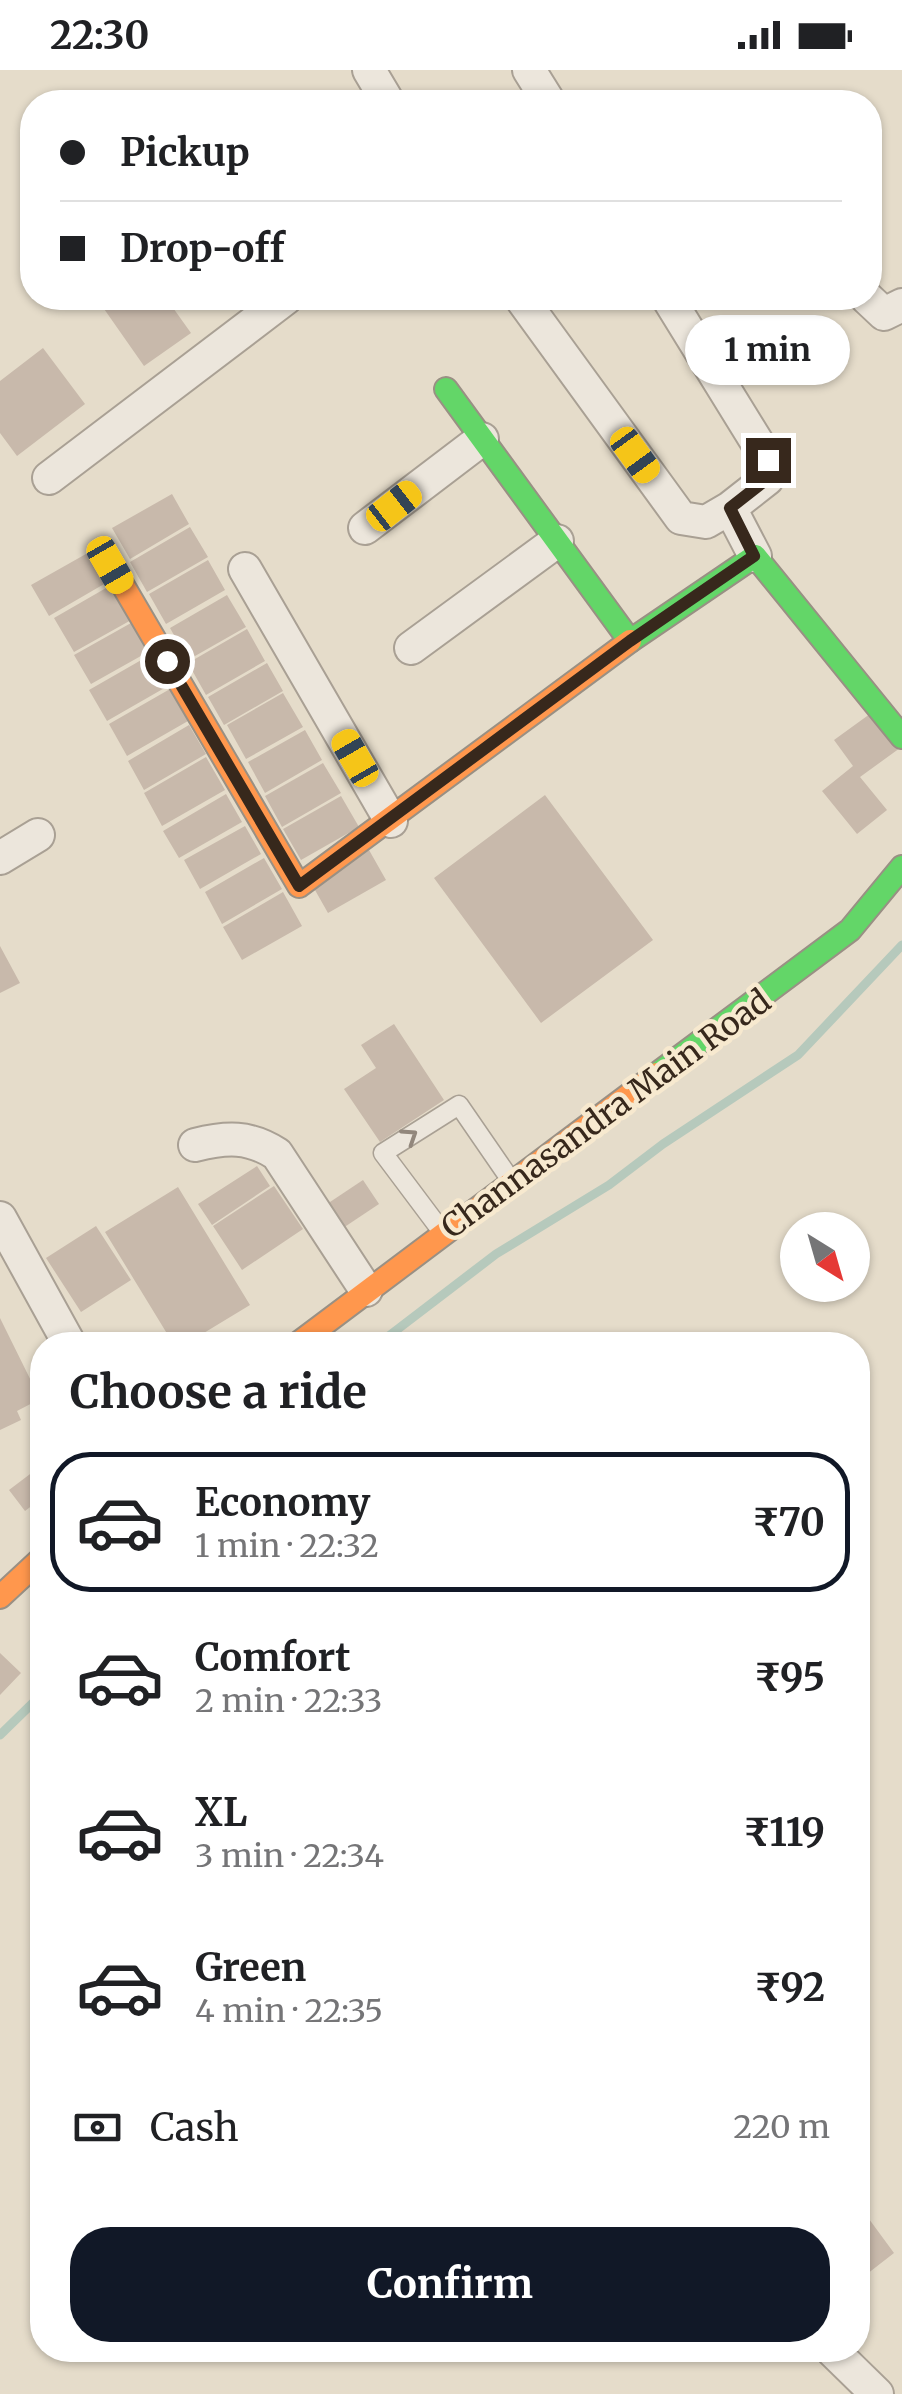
<!DOCTYPE html>
<html lang="en">
<head>
<meta charset="utf-8">
<style>
  :root { --surface:#fff; --page:#f6f6f6; --text:#202124; --muted:#757577; --line:#e0e0e0; --accent:#111827 }
  body { margin:0; font-family:Merriweather,serif; background:var(--page); color:var(--text); height:100vh; display:flex; flex-direction:column; font-size:38px; white-space:nowrap }
  * { box-sizing:border-box; margin:0 }
  p { font-size:32px; color:var(--muted) }
  .icon { flex:none; width:55px; height:55px; fill:none; stroke:currentColor; stroke-width:2; stroke-linecap:round; stroke-linejoin:round }
  .map { position:relative; flex:1; overflow:hidden }
  .details { position:absolute; left:30px; top:1262px; width:840px; height:1030px; display:flex; flex-direction:column; background:var(--surface); border-radius:40px; box-shadow:0 2px 8px #0004 }
  .details>* { flex:none }
  .banner { position:absolute; left:20px; top:20px; width:862px; height:220px; border-radius:40px; box-shadow:0 2px 8px #0004; display:grid; align-content:center; height:220px; padding:0 40px; background:var(--surface) }
  .needle { width:65px; rotate:143deg }
  .tools { position:absolute; left:780px; top:1142px; display:grid; gap:20px }
  .tools a { display:grid; place-items:center; width:90px; height:90px; border-radius:50%; background:var(--surface); box-shadow:0 2px 8px #0004; font-size:50px }
  .end { position:absolute; width:45px; height:45px; margin:-22px; border:12px solid #37281c; background:#fff; box-shadow:0 0 0 5px #fff }
  .from { border-radius:50% }
  .bubble { position:absolute; height:70px; border-radius:35px; background:var(--surface); box-shadow:0 2px 8px #0004; font-size:32px; font-weight:700; line-height:70px; text-align:center }
  .car { position:absolute; width:30px; height:60px; margin:-30px -15px; border-radius:12px; box-shadow:0 0 8px 2px #0007; background:linear-gradient(#f5c518 24%,#345 0 40%,#f5c518 0 76%,#345 0 86%,#f5c518 0) }
  .banner b { display:flex; align-items:center; gap:35px; height:95px; font-size:38px }
  .banner b+b { border-top:2px solid var(--line) }
  .banner i { width:25px; height:25px; background:var(--text) }
  ul { padding:0; list-style:none }
  li { display:flex; align-items:center; gap:30px; height:140px; margin:0 20px 15px; padding:0 20px; border:5px solid transparent; border-radius:40px }
  li div { flex:1 }
  li b { display:block; font-size:38px }
  li em { font-style:normal; font-weight:700 }
  li.on { border-color:var(--accent) }
  li>.icon { width:90px; height:90px; stroke-width:1.5 }
  h2 { padding:0 40px; font-size:45px; line-height:120px }
  .pay { display:flex; align-items:center; gap:25px; height:110px; padding:0 40px; font-size:38px }
  .pay p { margin-inline-start:auto }
  .action { display:flex; gap:20px; margin-top:auto; padding:20px 40px }
  .action a { flex:1; height:115px; border-radius:40px; background:var(--accent); color:#fff; font-size:40px; font-weight:700; line-height:115px; text-align:center }
  .status { display:flex; justify-content:space-between; align-items:center; height:70px; padding:0 50px; background:var(--surface); direction:ltr }
  .status svg { height:28px; fill:currentColor }
  .map>svg:first-child { display:block }
  .lines { fill:none; stroke-linecap:round; stroke-linejoin:round }
  .stream { stroke:#b6c9bc; stroke-width:9 }
  .building { fill:#c8b9ab }
  .lane-casing { stroke:#a9a094; stroke-width:21 }
  .street-casing { stroke:#a9a094; stroke-width:36 }
  .fast-casing { stroke:#999084; stroke-width:26 }
  .slow-casing { stroke:#999084; stroke-width:26 }
  .lane { stroke:#ece6dc; stroke-width:18 }
  .street { stroke:#ece6dc; stroke-width:32 }
  .fast { stroke:#63d668; stroke-width:22 }
  .slow { stroke:#ff974d; stroke-width:22 }
  .oneway { stroke:#92877c }
  .route { stroke:#37281c; stroke-width:12 }
  .labels { text-anchor:middle; dominant-baseline:central; stroke-width:9; stroke-linejoin:round; paint-order:stroke }
  .street-label { font-size:32px; fill:#37281c; stroke:#f7e9cf }
</style>
</head>
<body>
<div class="status"><b>22:30</b><svg viewBox="0 0 49 12"><path d="M0 12V9h3v3zM5 12V6h3v6zM10 12V3h3v9zM15 12V0h3v12zM26 1h20v11H26zM47 4h2v5h-2z"/></svg></div>
<div class="map">
<svg width="902" height="2324" viewBox="0 0 902 2324">
  <rect width="100%" height="100%" fill="#e5dcca"/>
  <g class="lines">
    <path class="stream" d="M377 1275 496 1184 609 1115 663 1074 798 985 902 875
      M0 1665 42 1624"/>
  </g>
  <path class="building" d="M114 228H166L191 263 144 296 102 236Z
    M43 278 85 334 17 386 0 363V311Z
    M172 424 189 454 130 489 112 458Z
    M190 457 208 487 147 522 130 492Z
    M93 480 111 510 49 546 31 515Z
    M208 490 225 520 166 554 149 524Z
    M113 514 133 549 74 582 54 548Z
    M227 525 246 557 188 590 170 558Z
    M131 553 148 582 91 614 74 585Z
    M247 559 265 591 206 625 188 593Z
    M150 585 168 616 107 651 89 620Z
    M267 593 283 621 224 655 208 627Z
    M170 619 188 651 127 686 109 654Z
    M283 623 303 657 246 689 227 655Z
    M874 641 900 678 860 707 887 740 857 764 822 721 853 696 834 670Z
    M189 655 206 684 144 720 128 691Z
    M305 660 322 690 265 723 248 692Z
    M206 687 225 720 162 756 144 723Z
    M323 693 341 723 282 757 265 726Z
    M226 724 242 752 179 788 163 761Z
    M545 725 653 870 541 953 434 808Z
    M341 726 359 757 301 790 283 759Z
    M245 756 261 784 200 819 184 790Z
    M369 780 386 810 328 843 311 813Z
    M264 788 282 819 222 854 205 822Z
    M283 822 302 856 242 890 223 857Z
    M0 876 20 913 0 923Z
    M394 954 444 1030 380 1072 344 1019 376 998 361 975Z
    M257 1096 270 1116 212 1155 198 1134Z
    M363 1110 379 1134 340 1160 324 1136Z
    M274 1116 303 1159 242 1200 213 1156Z
    M178 1117 250 1235 184 1275H174L105 1162Z
    M96 1156 131 1210 81 1242 46 1188Z
    M0 1248 40 1329 17 1341 21 1350 0 1360Z
    M42 1395V1428L25 1441 9 1420Z
    M0 1583 21 1603 0 1625Z
    M858 2134 894 2183 858 2211Z"/>
  <g class="lines">
    <g class="lane-casing">
      <path id="lane" d="M443 1163 383 1083 459 1035 512 1112"/>
    </g>
    <g class="street-casing">
      <path id="street" d="M369 0 388 32
        M529 0 549 32
        M521 228 681 448 706 452 730 438
        M668 228 768 390 767 409 730 438 755 486
        M867 228 884 244 902 235
        M49 408 286 228
        M365 458 482 369
        M245 499 391 751
        M411 578 557 471
        M0 788 38 765
        M195 1075C227 1067 249 1066 277 1084L366 1220
        M0 1148 70 1275
        M832 2280 877 2324"/>
    </g>
    <g class="fast-casing">
      <path id="fast" d="M446 319 630 571 755 486 902 667
        M657 1004 850 860 902 797"/>
    </g>
    <g class="slow-casing">
      <path id="slow" d="M111 495 299 816 630 571
        M296 1275 657 1004
        M0 1527 42 1488"/>
    </g>
    <use href="#lane" class="lane"/>
    <use href="#street" class="street"/>
    <use href="#fast" class="fast"/>
    <use href="#slow" class="slow"/>
  </g>
  <defs><path id="oneway-chevron" d="M-2-3.5L2.5 0L-2 3.5" fill="none" stroke-width="1.6" stroke-linecap="round" stroke-linejoin="round" transform="scale(2.5)"/></defs>
  <use class="oneway" href="#oneway-chevron" transform="translate(410 1066) rotate(-33)"/>
  <g class="lines">
    <path class="route" d="M167 591 299 816 630 571 754 486 730 438 767 409 768 390"/>
  </g>
  <g class="labels">
    <g class="street-label">
      <text transform="translate(606 1044) rotate(-36)">Channasandra Main Road</text>
    </g>
  </g>
</svg>
<div class="tools">
<a><svg class="needle" viewBox="-14 -14 28 28"><path d="M0-13l5 13h-10z" fill="#e53935"/><path d="M0 13l5-13h-10z" fill="#757577"/></svg></a>
</div>
<i class="end from" style="left:167px;top:591px"></i>
<i class="end" style="left:768px;top:390px"></i>
<div class="bubble" style="left:685px;top:245px;width:165px">1 min</div>
<i class="car" style="left:635px;top:385px;rotate:144deg"></i>
<i class="car" style="left:394px;top:436px;rotate:52deg"></i>
<i class="car" style="left:110px;top:495px;rotate:150deg"></i>
<i class="car" style="left:355px;top:688px;rotate:330deg"></i>
<div class="banner">
<b><i class="from"></i>Pickup</b>
<b><i></i>Drop-off</b>
</div>
<section class="details">
<h2>Choose a ride</h2>
<ul>
<li class="on"><svg class="icon" aria-label="car" viewBox="0 0 24 24"><path d="M5 17H2v-5l4-1 3-4h7l3 4 3 1v5h-3M9 17h6M6 11h13"/><circle cx="7" cy="17" r="2"/><circle cx="17" cy="17" r="2"/></svg><div><b>Economy</b><p>1 min · 22:32</p></div><em>₹70</em></li>
<li><svg class="icon" aria-label="car" viewBox="0 0 24 24"><path d="M5 17H2v-5l4-1 3-4h7l3 4 3 1v5h-3M9 17h6M6 11h13"/><circle cx="7" cy="17" r="2"/><circle cx="17" cy="17" r="2"/></svg><div><b>Comfort</b><p>2 min · 22:33</p></div><em>₹95</em></li>
<li><svg class="icon" aria-label="car" viewBox="0 0 24 24"><path d="M5 17H2v-5l4-1 3-4h7l3 4 3 1v5h-3M9 17h6M6 11h13"/><circle cx="7" cy="17" r="2"/><circle cx="17" cy="17" r="2"/></svg><div><b>XL</b><p>3 min · 22:34</p></div><em>₹119</em></li>
<li><svg class="icon" aria-label="car" viewBox="0 0 24 24"><path d="M5 17H2v-5l4-1 3-4h7l3 4 3 1v5h-3M9 17h6M6 11h13"/><circle cx="7" cy="17" r="2"/><circle cx="17" cy="17" r="2"/></svg><div><b>Green</b><p>4 min · 22:35</p></div><em>₹92</em></li>
</ul>
<div class="pay"><svg class="icon" aria-label="cash" viewBox="0 0 24 24"><path d="M3 7h18v10H3z"/><circle cx="12" cy="12" r="2"/></svg>Cash<p>220 m</p></div>
<div class="action"><a>Confirm</a></div>
</section>
</div>
</body>
</html>
